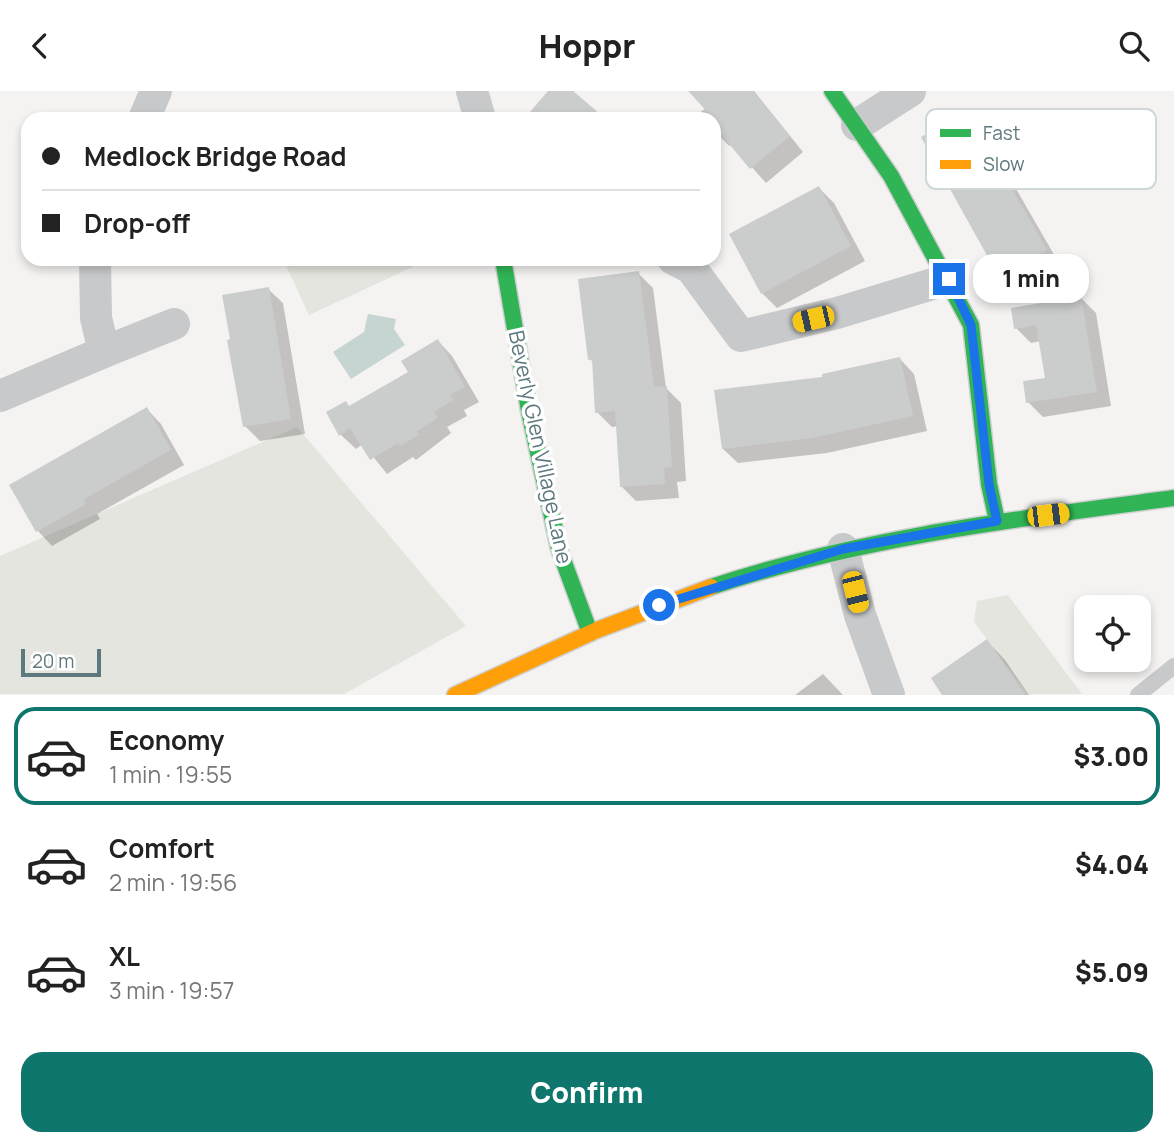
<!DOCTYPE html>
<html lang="en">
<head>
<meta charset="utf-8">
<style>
  :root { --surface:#fff; --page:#f6f6f6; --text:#222; --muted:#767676; --line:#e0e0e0; --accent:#0f766e }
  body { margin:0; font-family:Manrope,sans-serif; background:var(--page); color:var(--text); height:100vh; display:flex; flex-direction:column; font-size:26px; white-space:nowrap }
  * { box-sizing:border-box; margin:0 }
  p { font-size:23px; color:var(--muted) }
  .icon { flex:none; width:38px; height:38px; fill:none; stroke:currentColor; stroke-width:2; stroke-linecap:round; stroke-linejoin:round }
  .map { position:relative; height:604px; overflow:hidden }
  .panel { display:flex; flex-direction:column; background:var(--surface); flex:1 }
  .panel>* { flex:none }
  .banner { position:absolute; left:21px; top:21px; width:700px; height:154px; border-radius:21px; box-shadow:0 4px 10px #0003; display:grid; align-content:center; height:154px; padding:0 21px; background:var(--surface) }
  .fabs { position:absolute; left:1074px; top:504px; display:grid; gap:14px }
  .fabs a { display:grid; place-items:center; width:77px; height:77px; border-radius:14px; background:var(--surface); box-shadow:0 4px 10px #0003; font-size:35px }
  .scale { position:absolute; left:21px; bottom:18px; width:80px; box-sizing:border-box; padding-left:7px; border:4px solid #5e797d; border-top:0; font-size:19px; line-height:24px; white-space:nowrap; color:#5e797d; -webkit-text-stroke:5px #fff; paint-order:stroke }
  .end { position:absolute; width:32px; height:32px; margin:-16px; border:9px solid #1a73e8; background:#fff; box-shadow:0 0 0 4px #fff }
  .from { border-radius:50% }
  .bubble { position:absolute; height:49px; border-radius:21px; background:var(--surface); box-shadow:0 4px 10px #0003; font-size:23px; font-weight:800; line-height:49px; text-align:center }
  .car { position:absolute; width:21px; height:42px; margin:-21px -10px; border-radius:9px; box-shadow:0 0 5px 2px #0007; background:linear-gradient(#f5c518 24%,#345 0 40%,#f5c518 0 76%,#345 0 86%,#f5c518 0) }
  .banner b { display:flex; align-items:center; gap:24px; height:66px; font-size:26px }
  .banner b+b { border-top:2px solid var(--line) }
  .banner i { width:18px; height:18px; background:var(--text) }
  ul { padding:12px 0 0; list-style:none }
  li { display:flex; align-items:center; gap:21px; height:98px; margin:0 14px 10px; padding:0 7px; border:4px solid transparent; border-radius:21px }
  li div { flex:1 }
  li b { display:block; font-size:26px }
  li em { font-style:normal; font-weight:800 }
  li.on { border-color:var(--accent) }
  li>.icon { width:63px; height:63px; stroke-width:1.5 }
  .cta { display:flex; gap:14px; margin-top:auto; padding:14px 21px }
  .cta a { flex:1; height:80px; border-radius:21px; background:var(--accent); color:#fff; font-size:28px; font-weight:800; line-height:80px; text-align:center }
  header { display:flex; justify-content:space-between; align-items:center; height:91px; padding:0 21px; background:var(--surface); font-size:32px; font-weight:800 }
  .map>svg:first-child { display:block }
  .green { fill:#e4e5de }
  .water { fill:#c6d4d2 }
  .shadow { fill:#0003 }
  .building { fill:#cbcdcc }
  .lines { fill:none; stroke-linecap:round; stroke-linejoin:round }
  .fast-casing { stroke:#cfd0d0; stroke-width:19 }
  .slow-casing { stroke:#cfd0d0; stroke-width:19 }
  .lane { stroke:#c8c9ca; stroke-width:16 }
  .street { stroke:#c8c9ca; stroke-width:32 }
  .fast { stroke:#30b455; stroke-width:16 }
  .slow { stroke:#ff9f0a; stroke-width:16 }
  .route { stroke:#1a73e8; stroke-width:9 }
  .labels { text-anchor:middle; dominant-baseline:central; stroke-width:7; stroke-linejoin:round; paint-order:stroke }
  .street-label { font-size:21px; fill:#5e797d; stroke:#fff }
  .key { fill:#fff; stroke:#cfd7d8; stroke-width:2 }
  .key-label { font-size:19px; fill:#5e797d }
</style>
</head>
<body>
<header><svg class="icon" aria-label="back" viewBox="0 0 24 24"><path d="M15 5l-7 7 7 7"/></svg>Hoppr<svg class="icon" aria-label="search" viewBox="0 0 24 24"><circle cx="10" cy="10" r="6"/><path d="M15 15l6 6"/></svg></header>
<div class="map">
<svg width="1174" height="604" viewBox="0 0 1174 604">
  <rect width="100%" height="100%" fill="#f4f3f1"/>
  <path class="green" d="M283 168H430L309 224Z
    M297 336 466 535 344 603H0V465Z
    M1008 504 1082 603H1028L974 531 977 510Z"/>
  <path class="water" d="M368 223 396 228 394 238 405 254 351 288 333 261 364 241Z"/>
  <path class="shadow" d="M690 0H754L803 61 766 92 731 53 729 55 715 40 714 28H705L699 22 705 18Z
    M967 22 981 37 1060 174 1015 199 1001 184Z
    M819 97 834 112 865 170 777 217 762 202Z
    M638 182 653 197 666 297 681 312 686 390 677 391 679 407 636 410 621 395 618 335 612 336 597 321 594 272 590 268Z
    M268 198 283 212 305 343 260 350 245 335Z
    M1081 207 1096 222 1111 315 1043 326 1028 311 1047 288 1041 250 1031 252 1016 237Z
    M438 250 452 265 479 311 464 319 467 325 447 336 451 342 416 369 413 366 387 383 363 353 356 358 341 344 350 317 410 281Z
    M900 268 914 283 927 340 827 362 738 372 723 358 824 288Z
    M147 318 161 333 184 374 97 423 100 428 52 455 38 440 12 394Z
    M987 550 1005 569 1029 604H944Z
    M823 583 843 604H795Z"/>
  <path class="building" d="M548 0H573L606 28H524Z
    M688 0H753L790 45 750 78 714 35V28Z
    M967 20 1047 159 999 186 921 46Z
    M819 95 851 155 761 203 729 143Z
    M639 180 654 296 667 295 672 376 664 377 665 393 620 396 615 320 595 322 592 268 588 269 578 188Z
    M269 196 291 328 243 336 227 249 230 248 222 204Z
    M1081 205 1097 301 1026 312 1023 290 1045 287 1036 234 1014 238 1011 217Z
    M438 248 465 296 450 304 453 309 434 321 438 327 417 340 419 344 400 355 398 352 370 369 350 337 339 345 326 321 346 310 349 315 408 281 401 270Z
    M900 266 913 325 812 347 722 358 714 299 822 286V283Z
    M147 316 171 359 84 408 86 413 36 441 9 394Z
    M987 548 1025 604H942L931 587Z"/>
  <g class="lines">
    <g class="fast-casing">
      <path id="fast" d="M832 0 891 85 971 234 989 393 997 430
        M503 168 529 320 559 458 590 542
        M711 496C862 446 1017 428 1174 407"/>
    </g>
    <g class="slow-casing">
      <path id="slow" d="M455 604 597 539 711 496"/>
    </g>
    <path class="lane" d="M1138 604 1174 575"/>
    <path class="street" d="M472 0 480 28
      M144 28 156 0
      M857 34 910 0
      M673 168 691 177 741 245 837 222 949 188
      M104 261 174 233
      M0 305 104 261 96 227 95 168
      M843 458 860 524 889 604"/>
    <use href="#fast" class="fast"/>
    <use href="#slow" class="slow"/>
  </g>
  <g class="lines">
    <path class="route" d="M659 514 843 458 997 430 989 393 971 234 949 188"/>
  </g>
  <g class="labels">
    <g class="street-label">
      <text transform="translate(541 356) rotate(78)">Beverly Glen Village Lane</text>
    </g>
  </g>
  <rect x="926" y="18" width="230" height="80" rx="10" class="key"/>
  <rect x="940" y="38" width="31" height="8" fill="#30b455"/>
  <rect x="940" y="69" width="31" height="9" fill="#ff9f0a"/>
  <g class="key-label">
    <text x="983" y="49">Fast</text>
    <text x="983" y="80">Slow</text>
  </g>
</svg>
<div class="fabs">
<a><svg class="icon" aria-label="locate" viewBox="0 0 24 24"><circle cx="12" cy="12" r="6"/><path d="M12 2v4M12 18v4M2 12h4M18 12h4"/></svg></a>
</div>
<div class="scale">20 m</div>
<i class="end from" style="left:659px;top:514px"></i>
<i class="end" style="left:949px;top:188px"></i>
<div class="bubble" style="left:973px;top:163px;width:116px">1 min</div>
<i class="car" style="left:813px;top:228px;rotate:257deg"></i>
<i class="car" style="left:1048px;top:424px;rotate:83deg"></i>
<i class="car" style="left:855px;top:501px;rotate:166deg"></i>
<div class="banner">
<b><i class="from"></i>Medlock Bridge Road</b>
<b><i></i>Drop-off</b>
</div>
</div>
<section class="panel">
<ul>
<li class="on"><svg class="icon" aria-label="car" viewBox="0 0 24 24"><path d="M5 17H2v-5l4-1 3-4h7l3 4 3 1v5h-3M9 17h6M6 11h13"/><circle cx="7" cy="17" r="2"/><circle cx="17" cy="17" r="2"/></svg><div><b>Economy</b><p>1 min · 19:55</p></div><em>$3.00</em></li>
<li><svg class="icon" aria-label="car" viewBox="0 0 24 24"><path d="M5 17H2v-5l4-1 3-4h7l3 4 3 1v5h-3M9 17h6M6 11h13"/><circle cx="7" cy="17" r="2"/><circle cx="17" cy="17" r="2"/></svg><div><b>Comfort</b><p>2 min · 19:56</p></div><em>$4.04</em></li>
<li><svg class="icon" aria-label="car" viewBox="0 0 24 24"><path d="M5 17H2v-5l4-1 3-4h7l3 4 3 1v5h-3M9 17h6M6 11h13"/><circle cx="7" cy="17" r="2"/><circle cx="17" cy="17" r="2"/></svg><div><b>XL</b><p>3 min · 19:57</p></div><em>$5.09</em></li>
</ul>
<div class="cta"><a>Confirm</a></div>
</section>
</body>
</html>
